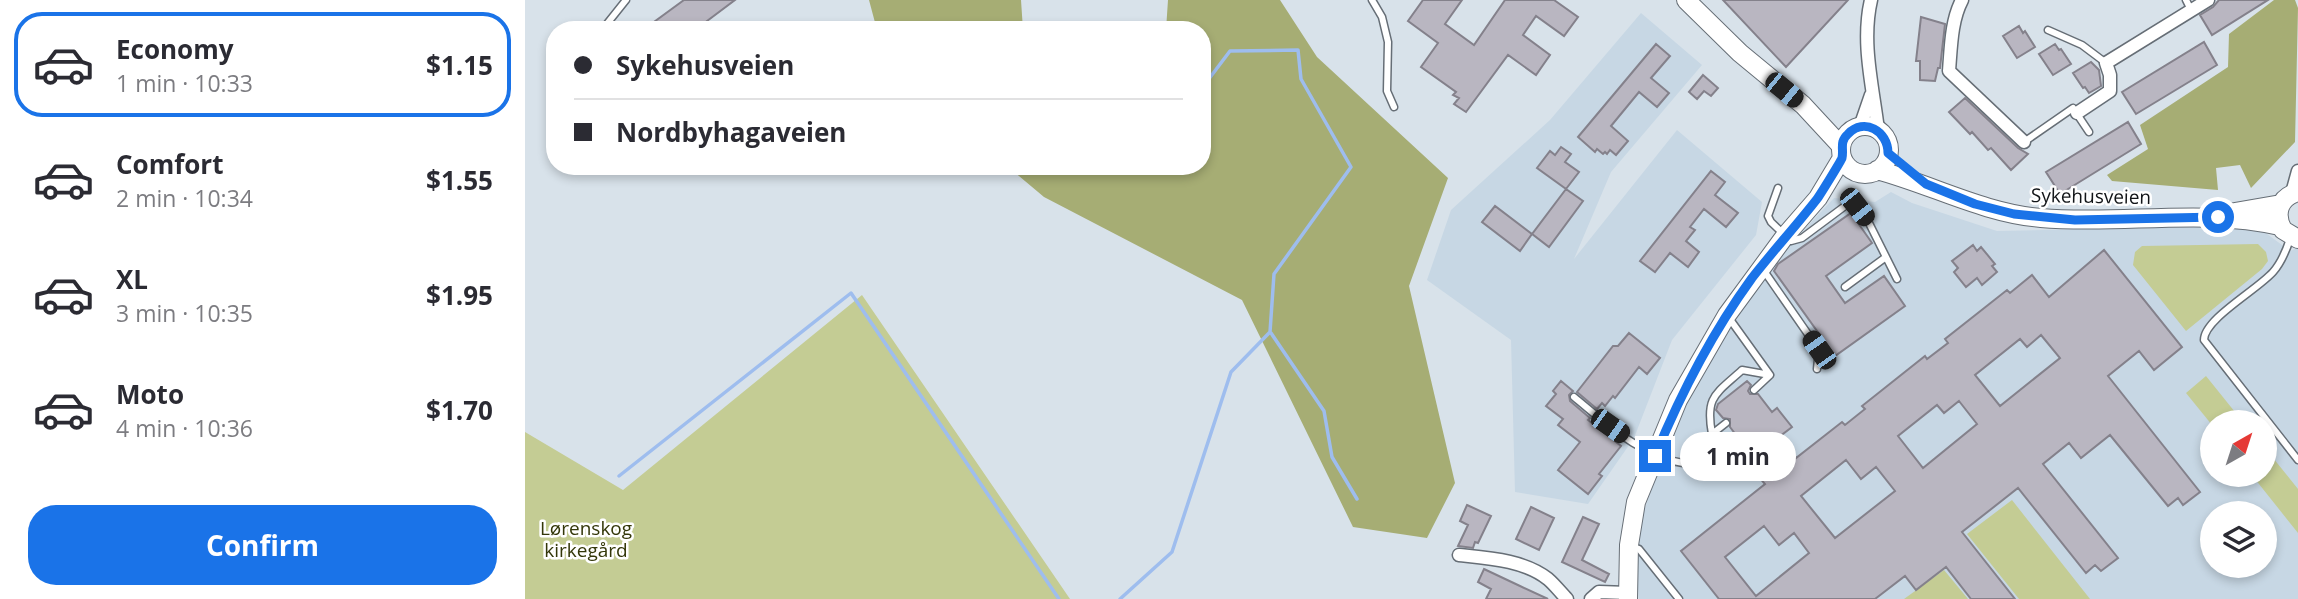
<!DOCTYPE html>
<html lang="en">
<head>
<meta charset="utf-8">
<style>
  :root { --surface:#fff; --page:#f2f2f3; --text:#2b2b33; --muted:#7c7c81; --line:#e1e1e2; --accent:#1a73e8 }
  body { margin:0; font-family:"Open Sans",sans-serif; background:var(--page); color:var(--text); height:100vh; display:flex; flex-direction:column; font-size:26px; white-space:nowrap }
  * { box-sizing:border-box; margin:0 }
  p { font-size:23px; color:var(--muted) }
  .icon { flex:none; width:38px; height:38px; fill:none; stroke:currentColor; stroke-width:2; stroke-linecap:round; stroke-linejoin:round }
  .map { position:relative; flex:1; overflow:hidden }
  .sheet { display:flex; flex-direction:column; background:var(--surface); width:525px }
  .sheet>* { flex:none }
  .banner { position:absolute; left:21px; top:21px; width:665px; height:154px; border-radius:28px; box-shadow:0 4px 10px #0003; display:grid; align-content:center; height:154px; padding:0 28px; background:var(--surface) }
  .needle { width:46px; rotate:39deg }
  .buttons { position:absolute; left:1675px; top:410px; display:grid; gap:14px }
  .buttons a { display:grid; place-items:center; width:77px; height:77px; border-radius:50%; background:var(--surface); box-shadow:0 4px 10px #0003; font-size:35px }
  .end { position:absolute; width:32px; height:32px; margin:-16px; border:9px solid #1a73e8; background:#fff; box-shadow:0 0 0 4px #fff }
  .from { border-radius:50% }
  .bubble { position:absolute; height:49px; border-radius:24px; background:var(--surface); box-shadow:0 4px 10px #0003; font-size:23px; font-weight:700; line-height:49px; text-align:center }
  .car { position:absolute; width:21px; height:42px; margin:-21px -10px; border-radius:9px; box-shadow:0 0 5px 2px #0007; background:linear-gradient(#222 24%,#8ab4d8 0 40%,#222 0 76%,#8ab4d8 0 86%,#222 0) }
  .banner b { display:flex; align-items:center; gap:24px; height:66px; font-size:26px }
  .banner b+b { border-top:2px solid var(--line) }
  .banner i { width:18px; height:18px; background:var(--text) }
  ul { padding:12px 0 0; list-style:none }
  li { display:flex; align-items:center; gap:21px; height:105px; margin:0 14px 10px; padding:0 14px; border:4px solid transparent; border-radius:28px }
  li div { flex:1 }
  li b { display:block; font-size:26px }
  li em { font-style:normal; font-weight:700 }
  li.selected { border-color:var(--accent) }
  li>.icon { width:63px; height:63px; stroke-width:1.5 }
  .button { display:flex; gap:14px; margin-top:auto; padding:14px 28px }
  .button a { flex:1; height:80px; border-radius:28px; background:var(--accent); color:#fff; font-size:28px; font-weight:700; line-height:80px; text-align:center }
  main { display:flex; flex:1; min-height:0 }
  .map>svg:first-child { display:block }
  .built { fill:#c7d7e4; fill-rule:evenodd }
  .green { fill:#c4cc94 }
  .forest { fill:#a6ad74 }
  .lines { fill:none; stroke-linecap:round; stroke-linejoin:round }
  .stream { stroke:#9ebdee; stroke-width:3.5 }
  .building { fill:#b9b6c1; stroke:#84818b; stroke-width:2; fill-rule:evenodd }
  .lane-casing { stroke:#666e76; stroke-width:9 }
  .street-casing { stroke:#666e76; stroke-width:15 }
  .secondary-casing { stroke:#666e76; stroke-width:20 }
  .lane { stroke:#fff; stroke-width:6 }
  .street { stroke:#fff; stroke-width:12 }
  .secondary { stroke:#fff; stroke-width:18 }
  .route { stroke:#1a73e8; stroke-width:9 }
  .labels { text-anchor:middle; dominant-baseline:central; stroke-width:5; stroke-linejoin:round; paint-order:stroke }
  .street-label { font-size:19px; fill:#121518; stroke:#fff }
  .park-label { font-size:19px; fill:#333709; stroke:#fff }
</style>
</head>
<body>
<main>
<section class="sheet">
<ul>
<li class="selected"><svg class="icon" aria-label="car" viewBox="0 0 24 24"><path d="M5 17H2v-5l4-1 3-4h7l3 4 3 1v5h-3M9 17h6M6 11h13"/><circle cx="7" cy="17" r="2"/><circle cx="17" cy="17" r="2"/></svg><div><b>Economy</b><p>1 min · 10:33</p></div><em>$1.15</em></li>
<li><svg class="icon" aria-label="car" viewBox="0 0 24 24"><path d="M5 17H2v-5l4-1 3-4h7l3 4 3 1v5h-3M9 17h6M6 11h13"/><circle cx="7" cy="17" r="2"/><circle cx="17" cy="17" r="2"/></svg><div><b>Comfort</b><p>2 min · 10:34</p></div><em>$1.55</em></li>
<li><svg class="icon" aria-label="car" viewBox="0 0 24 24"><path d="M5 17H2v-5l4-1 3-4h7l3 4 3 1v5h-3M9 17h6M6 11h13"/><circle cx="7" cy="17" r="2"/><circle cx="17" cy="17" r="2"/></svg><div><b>XL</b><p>3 min · 10:35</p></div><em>$1.95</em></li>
<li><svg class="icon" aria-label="car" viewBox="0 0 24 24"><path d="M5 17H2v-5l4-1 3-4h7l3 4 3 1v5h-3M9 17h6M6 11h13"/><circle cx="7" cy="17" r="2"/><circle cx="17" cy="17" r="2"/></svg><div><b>Moto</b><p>4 min · 10:36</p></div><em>$1.70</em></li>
</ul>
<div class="button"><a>Confirm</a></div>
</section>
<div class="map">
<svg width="1773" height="599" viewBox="0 0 1773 599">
  <rect width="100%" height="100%" fill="#d8e2ea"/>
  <path class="built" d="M1116 13 1177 65 1086 172 1049 259 1152 130 1237 202 1231 235 1147 340 1109 438 1063 504 990 492 986 340 902 280 926 210 1025 120Z
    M1366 192 1387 203 1472 231 1719 226 1734 228 1765 251 1773 248V599H1114L1109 540 1157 401 1244 267 1309 198 1350 202ZM1687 422H1740V474H1687ZM1687 513H1740V565H1687Z"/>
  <path class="green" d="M1733 244 1741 252 1743 261 1737 269 1661 331 1608 265 1610 252 1617 246Z
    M337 295 545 599H0V432L98 490Z
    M1681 376 1718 422H1687V425L1661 393Z
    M1740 448 1773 489V533L1726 474H1740Z
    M1487 500 1565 599H1494L1442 534Z
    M1419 570 1443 599H1379Z"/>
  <path class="forest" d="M344 0H496L498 30H352Z
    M643 0H755L792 57 923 178 884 286 930 483 902 538 828 527 717 300 519 197 482 166H677V30H641Z
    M1749 0H1770L1773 8 1770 142 1726 188 1715 165 1691 168 1693 190 1587 181 1582 175 1623 149 1615 125 1703 67 1704 34Z"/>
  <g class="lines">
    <path class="stream" d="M746 333 799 411 807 457 832 499
      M94 476 326 293 534 599
      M595 599 647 552 706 372 745 332 749 274 826 167 776 79 773 50 705 51 677 88"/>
  </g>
  <path class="building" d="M159 0H210L170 30H118Z
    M898 0H937L920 24 949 45 980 0H1029L1053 17 1039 36 1011 16 998 35 1025 55 1011 75 983 55 941 112 929 104 934 98 928 95 931 92 896 67 913 43 883 21Z
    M1198 0H1323L1261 67Z
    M1694 0H1743L1687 35 1675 15 1688 7Z
    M1396 17 1420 24 1415 68H1413L1410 81 1395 80V61H1391Z
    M1494 26 1498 33 1500 31 1510 47 1492 58 1478 36Z
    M1679 42 1692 65 1611 114 1597 92Z
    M1131 44 1145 56 1126 78 1144 93 1132 107 1114 92 1086 126 1103 141 1091 155 1085 150 1082 154 1080 152 1078 154 1072 149 1070 152 1053 137Z
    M1530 44 1534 50 1536 49 1546 64 1528 75 1514 54Z
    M1566 62 1574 70 1576 86 1564 93 1560 87 1558 88 1548 73Z
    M1178 75 1193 88 1186 96 1179 91 1172 99 1164 92Z
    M1440 98 1493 148 1503 154 1486 170 1466 148 1463 150 1447 132 1445 134 1424 112Z
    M1603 122 1616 144 1535 194 1521 172Z
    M1036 147 1046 154 1040 162 1054 172 1041 189 1058 201 1024 247 1007 234 995 251 957 222 970 206 1007 234 1041 189 1012 168 1025 151 1030 155Z
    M1186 171 1200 182 1190 195 1213 213 1201 227 1179 209 1165 227 1170 230 1161 241 1174 252 1163 267 1145 253 1130 272 1115 261Z
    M1326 213 1347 243 1301 276 1320 303 1359 276 1380 306 1310 356 1249 271 1253 264Z
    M1448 245 1452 251 1456 247 1470 264 1467 266 1472 272 1457 285 1452 278 1441 287 1429 272 1433 268 1427 261Z
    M1579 250 1657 347 1629 370 1614 351 1583 376 1675 492 1658 505 1653 498 1643 506 1585 435 1556 458 1544 443 1518 464 1593 558 1576 571 1570 565 1561 573 1493 488 1437 532 1490 599H1446L1421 567 1391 590 1380 576 1350 599H1194L1156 551 1240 484 1222 463 1216 467 1201 449 1214 439 1205 427V419L1198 418 1191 410 1193 404 1222 381 1226 385 1223 391 1225 394H1233L1247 412 1252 408 1267 427 1254 437 1271 458 1317 422 1320 425 1340 409 1337 406 1400 356 1402 359 1423 343 1420 339 1482 290 1485 293 1507 275 1524 297ZM1516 335 1535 358 1475 406 1450 375 1495 339 1502 347ZM1434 401 1452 424 1398 468 1373 436 1412 405 1419 413ZM1321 460 1336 479 1351 467 1370 491 1310 538 1276 496ZM1239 526 1254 545 1269 533 1284 553 1231 596 1200 557Z
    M1104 333 1135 358 1122 374 1114 367 1090 398 1088 396 1080 406 1077 403 1072 409 1052 392 1088 346H1093Z
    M1036 381 1048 391 1044 395 1045 401 1065 418 1063 420 1096 446 1074 474 1077 476 1063 494 1033 470 1055 442 1033 425 1038 419 1021 406 1031 394 1028 391Z
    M942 505 966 516 953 543 950 542 948 548 933 546 943 525 935 521Z
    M1006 507 1029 518 1014 550 991 539Z
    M1058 517 1074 524 1057 560 1084 574 1080 582 1037 562Z
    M959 569 995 586 1023 599H961L966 589 953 582Z"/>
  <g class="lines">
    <g class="lane-casing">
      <path id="lane" d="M847 0 857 17 863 42 862 91 869 107
        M1661 0 1666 10
        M77 30 101 0
        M1523 30 1557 45 1581 63
        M1499 142 1548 108 1564 132
        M1253 188 1243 216 1246 222 1266 241 1277 238 1320 206 1328 204 1342 219 1372 279
        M1765 239C1761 251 1756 263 1748 272 1732 290 1679 319 1679 340L1773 460
        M1237 268 1294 350 1292 369
        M1320 287 1361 257
        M1204 318 1245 375 1229 390
        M1049 397C1083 425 1118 458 1163 464L1187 434 1201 423
        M1187 434C1180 396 1191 394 1217 370L1245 375
        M1106 546 1114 549 1154 599"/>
    </g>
    <g class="street-casing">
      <path id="street" d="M1346 0C1336 43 1348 87 1353 130
        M1437 0C1426 21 1426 47 1424 71L1499 142
        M1552 113 1585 91V75L1581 63 1683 0
        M1335 127 1346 95
        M1767 193 1773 171
        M934 555C963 558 999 560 1023 579 1030 585 1036 593 1042 599
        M1066 599 1074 592 1103 593"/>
    </g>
    <g class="secondary-casing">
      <path id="secondary" d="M1161 0 1215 53 1278 105 1316 146
        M1316 150a24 24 0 1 1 48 0a24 24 0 1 1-48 0Z
        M1352 170C1408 185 1458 213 1516 218 1595 225 1677 208 1755 226
        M1773 192C1754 197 1749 214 1758 230L1773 239
        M1704 213 1756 204
        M1103 599 1104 545 1111 502 1153 400 1202 315 1260 236 1293 198 1317 158"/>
    </g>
    <use href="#lane" class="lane"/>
    <use href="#street" class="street"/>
    <use href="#secondary" class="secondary"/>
  </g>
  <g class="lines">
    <path class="route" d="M1130 456C1156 393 1187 333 1227 278 1248 251 1271 226 1292 199 1295 195 1316 161 1317 158 1319 149 1314 142 1323 134 1339 117 1363 131 1363 153L1401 184 1450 204 1489 214 1550 220 1693 217"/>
  </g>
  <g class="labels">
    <g class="street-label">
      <text transform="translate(1566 196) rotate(1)">Sykehusveien</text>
    </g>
    <g class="park-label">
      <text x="61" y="528">Lørenskog<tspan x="61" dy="22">kirkegård</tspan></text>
    </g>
  </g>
</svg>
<div class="buttons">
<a><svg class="needle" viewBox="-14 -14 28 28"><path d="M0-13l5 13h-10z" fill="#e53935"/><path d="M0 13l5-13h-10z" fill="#7c7c81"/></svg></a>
<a><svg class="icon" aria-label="layers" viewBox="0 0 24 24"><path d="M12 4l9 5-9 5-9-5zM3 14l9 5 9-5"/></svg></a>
</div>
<i class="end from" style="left:1693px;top:217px"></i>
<i class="end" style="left:1130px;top:456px"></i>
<div class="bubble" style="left:1155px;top:432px;width:116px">1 min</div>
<i class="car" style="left:1259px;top:90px;rotate:129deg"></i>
<i class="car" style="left:1332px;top:207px;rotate:142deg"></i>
<i class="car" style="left:1294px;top:350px;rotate:325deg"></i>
<i class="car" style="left:1085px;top:426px;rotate:125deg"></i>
<div class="banner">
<b><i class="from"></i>Sykehusveien</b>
<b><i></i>Nordbyhagaveien</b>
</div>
</div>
</main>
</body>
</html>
